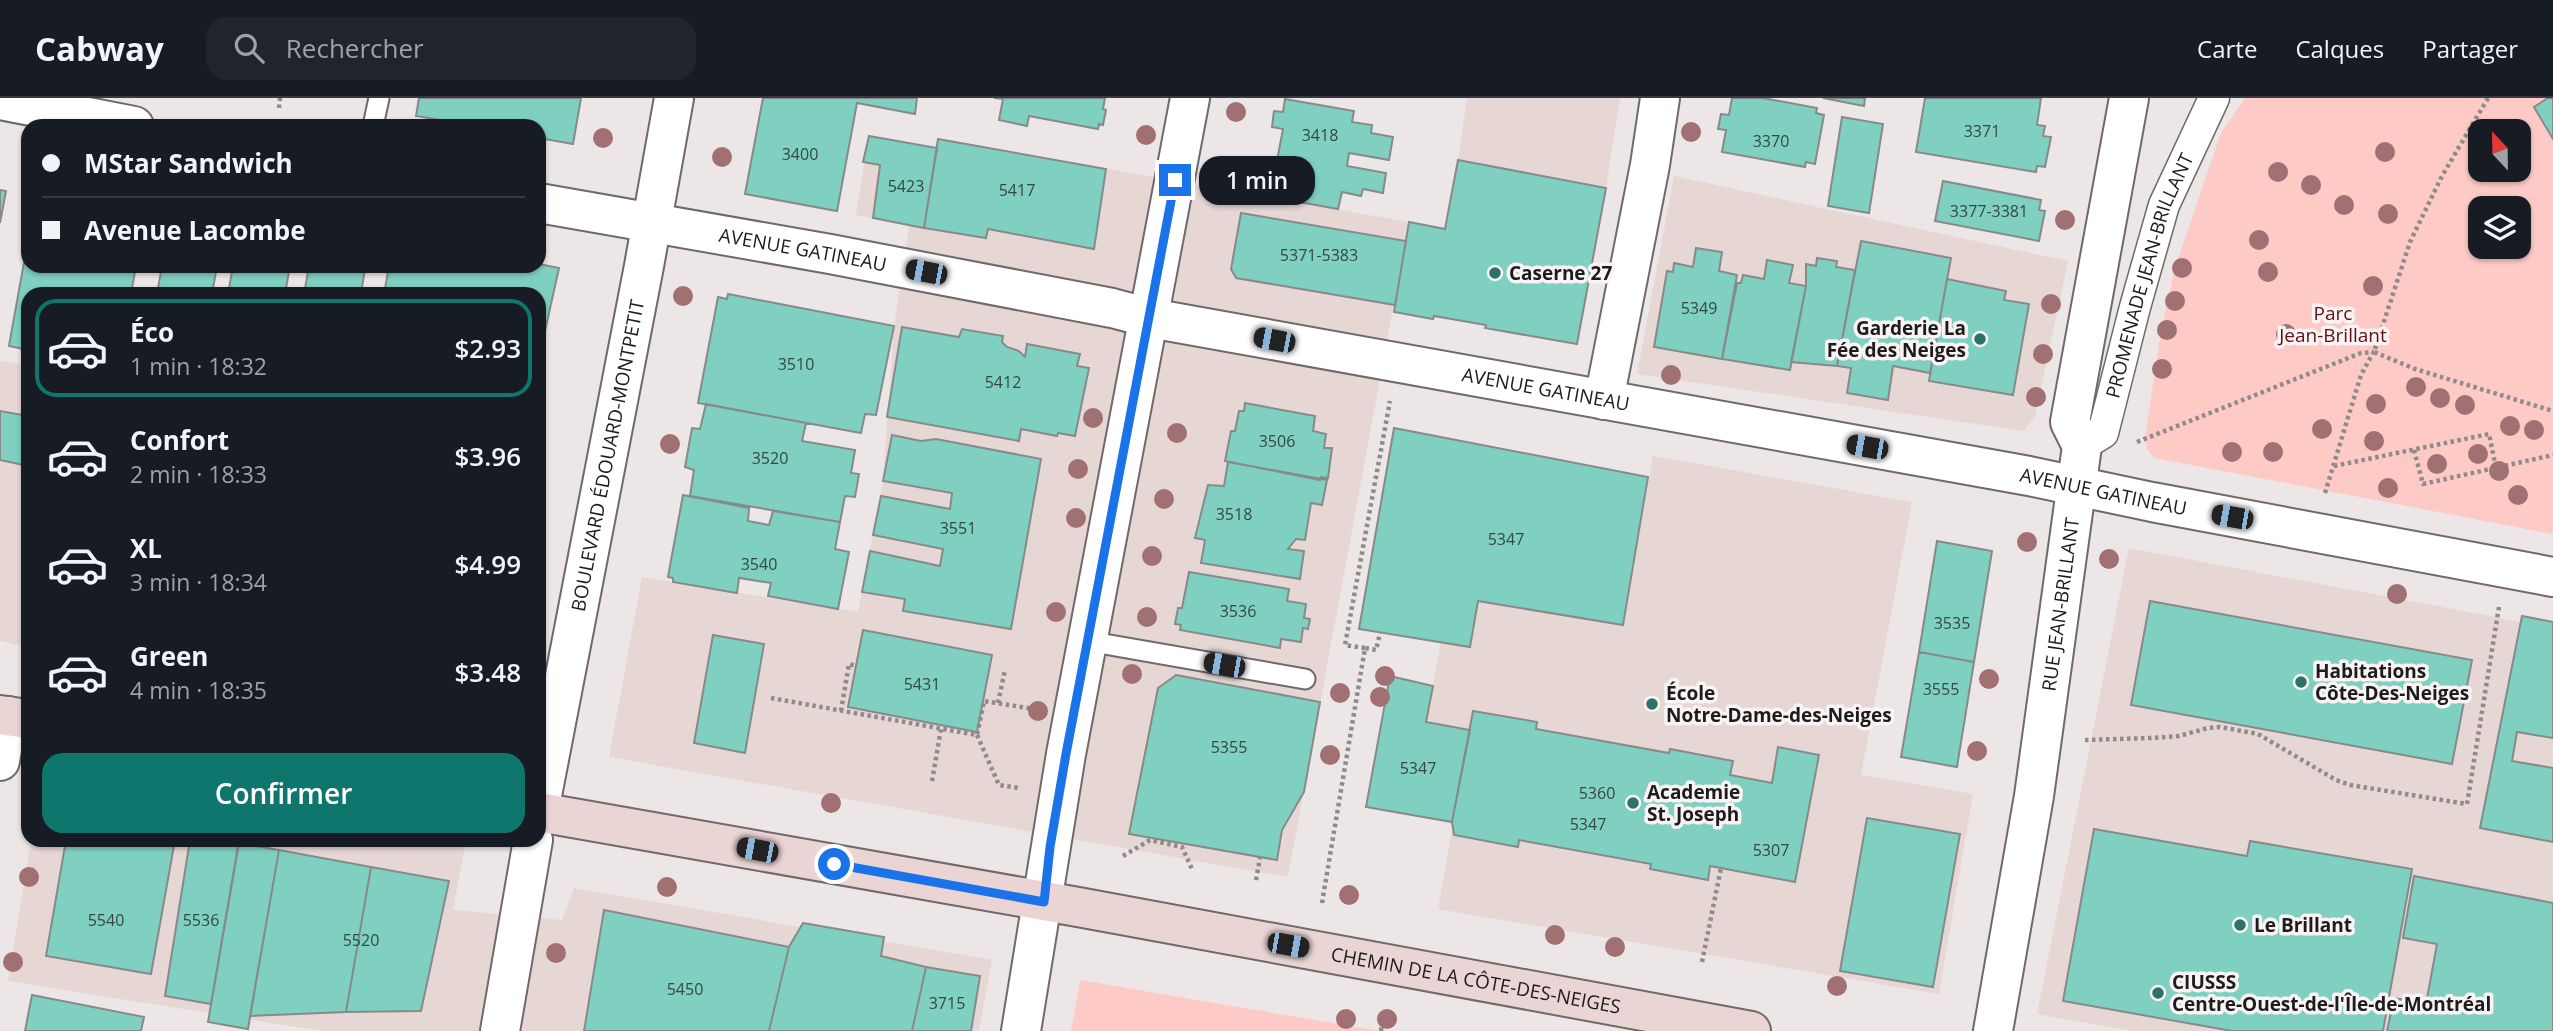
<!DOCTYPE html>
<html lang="fr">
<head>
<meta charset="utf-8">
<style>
  :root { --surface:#171b24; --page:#20242c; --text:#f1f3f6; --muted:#9ea1a6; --line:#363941; --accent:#0f766e }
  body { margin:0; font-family:"Open Sans",sans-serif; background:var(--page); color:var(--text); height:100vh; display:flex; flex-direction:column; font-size:26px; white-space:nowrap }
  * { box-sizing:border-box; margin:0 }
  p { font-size:23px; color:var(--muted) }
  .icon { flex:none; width:38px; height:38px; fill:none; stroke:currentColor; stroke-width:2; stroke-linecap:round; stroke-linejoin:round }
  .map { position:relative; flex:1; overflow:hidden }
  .drawer { position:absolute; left:21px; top:189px; width:525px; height:560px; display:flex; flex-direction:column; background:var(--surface); border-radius:21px; box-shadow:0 2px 5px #0004 }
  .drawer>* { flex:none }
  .guide { position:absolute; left:21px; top:21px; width:525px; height:154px; border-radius:21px; box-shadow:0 2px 5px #0004; display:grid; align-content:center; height:154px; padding:0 21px; background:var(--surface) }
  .needle { width:46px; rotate:338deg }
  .tools { position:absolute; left:2468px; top:21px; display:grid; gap:14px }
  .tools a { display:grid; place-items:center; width:63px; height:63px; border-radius:14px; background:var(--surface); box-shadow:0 2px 5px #0004; font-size:35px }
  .end { position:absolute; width:32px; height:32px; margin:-16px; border:9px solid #1a73e8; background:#fff; box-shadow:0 0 0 4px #fff }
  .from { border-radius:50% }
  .bubble { position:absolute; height:49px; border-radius:21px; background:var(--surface); box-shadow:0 2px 5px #0004; font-size:23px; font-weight:600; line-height:49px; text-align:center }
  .car { position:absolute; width:21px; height:42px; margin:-21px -10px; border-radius:9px; box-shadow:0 0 5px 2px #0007; background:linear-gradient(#222 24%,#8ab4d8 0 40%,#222 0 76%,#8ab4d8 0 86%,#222 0) }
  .guide b { display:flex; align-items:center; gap:24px; height:66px; font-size:26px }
  .guide b+b { border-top:2px solid var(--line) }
  .guide i { width:18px; height:18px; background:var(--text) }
  ul { padding:12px 0 0; list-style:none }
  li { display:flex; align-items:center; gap:21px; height:98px; margin:0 14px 10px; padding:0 7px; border:4px solid transparent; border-radius:21px }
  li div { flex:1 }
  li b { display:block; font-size:26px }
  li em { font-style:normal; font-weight:600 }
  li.current { border-color:var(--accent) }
  li>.icon { width:63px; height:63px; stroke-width:1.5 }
  .cta { display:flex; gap:14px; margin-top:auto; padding:14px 21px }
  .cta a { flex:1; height:80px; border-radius:21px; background:var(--accent); color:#fff; font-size:28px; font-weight:600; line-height:80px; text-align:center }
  header { display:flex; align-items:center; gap:42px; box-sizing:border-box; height:98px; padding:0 35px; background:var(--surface); border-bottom:2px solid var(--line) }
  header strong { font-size:33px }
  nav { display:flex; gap:38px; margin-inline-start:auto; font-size:24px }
  .search { width:490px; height:63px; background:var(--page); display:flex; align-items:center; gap:18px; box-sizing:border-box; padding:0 24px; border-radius:21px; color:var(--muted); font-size:26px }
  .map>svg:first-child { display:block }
  .built { fill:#e6d7d5 }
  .green { fill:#fecac6; fill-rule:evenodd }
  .building { fill:#7fd0c1; stroke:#868b8a; stroke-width:2 }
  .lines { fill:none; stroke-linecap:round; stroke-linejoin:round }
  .service-casing { stroke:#6f6a69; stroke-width:23 }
  .pedestrian-casing { stroke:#6f6a69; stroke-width:33 }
  .minor-casing { stroke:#6f6a69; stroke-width:42 }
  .tertiary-casing { stroke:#6f6a69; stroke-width:42 }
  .secondary-casing { stroke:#6f6a69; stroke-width:42 }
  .path { stroke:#8f8b8b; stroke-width:4.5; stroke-dasharray:3.5 3.5; stroke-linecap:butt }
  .service { stroke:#fff; stroke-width:19 }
  .pedestrian { stroke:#fff; stroke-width:30 }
  .minor { stroke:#fff; stroke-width:38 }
  .tertiary { stroke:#fff; stroke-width:38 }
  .secondary { stroke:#ebd5d4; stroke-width:38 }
  .tree { fill:#a07073 }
  .route { stroke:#1a73e8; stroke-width:9 }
  .poi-dot { fill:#2c7266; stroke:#f9f3f3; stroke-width:2.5 }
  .labels { text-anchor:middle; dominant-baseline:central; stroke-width:7; stroke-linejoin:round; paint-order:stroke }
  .number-label { font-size:16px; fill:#364844 }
  .street-label { font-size:19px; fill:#1d1b1b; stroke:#f9f3f3 }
  .poi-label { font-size:19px; font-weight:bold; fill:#1d1b1b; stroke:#f9f3f3; text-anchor:start }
  .park-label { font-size:19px; fill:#611015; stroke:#f9f3f3 }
</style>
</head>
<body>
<header>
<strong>Cabway</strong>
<div class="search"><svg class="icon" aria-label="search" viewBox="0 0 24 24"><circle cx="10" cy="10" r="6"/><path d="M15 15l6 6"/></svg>Rechercher</div>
<nav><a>Carte</a><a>Calques</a><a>Partager</a></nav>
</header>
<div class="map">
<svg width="2553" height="933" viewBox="0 0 2553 933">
  <rect width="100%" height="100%" fill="#ece6e6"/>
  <path class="built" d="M1467 0H1620L1606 90 1458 62Z
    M869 38 937 50 938 41 1409 124 1288 779 609 659 642 479 858 514 883 383 894 228 909 127 856 117Z
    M1674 78 2068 163 2035 319 2024 333 1637 276Z
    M0 263 28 267V549L0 543Z
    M1653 358 1912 404 1861 677 1973 696 1939 896 1438 811 1470 632 1426 624 1441 544 1470 549 1478 503 1623 527Z
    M2129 450 2553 530V933H2133L2037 916Z
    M31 742H466L453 812 562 822 574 790 992 862 979 933H322L8 883Z"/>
  <path class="green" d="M2245 0H2553V436L2155 360C2145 352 2145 346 2146 333L2159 246 2174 173 2221 35ZM2480 33H2518V72H2480ZM2480 110H2518V149H2480Z
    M1080 882 1379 933H1071Z"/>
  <path class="building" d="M419 0H581L573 46 539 40V28H475L416 18Z
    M763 0H917L915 16 857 5 837 113 745 96Z
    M994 0H1105L1103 11 1106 12 1103 27 1099 26 1098 31 1029 18 1027 28 999 22 1003 1Z
    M1732 0H1763L1817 10 1816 15 1824 17 1815 66 1806 64 1805 69 1722 54 1726 32 1718 31 1721 16 1729 17Z
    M1823 0H1865L1864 8Z
    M1925 0H2041L2037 27 2045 28 2043 38 2051 39 2045 69 2037 68 2036 74 1916 54Z
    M2548 0H2553V41L2534 9Z
    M1285 1 1354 13 1352 24 1372 27 1371 35 1393 39 1389 62 1349 55 1347 68 1386 75 1383 95 1363 91 1361 98 1342 94 1338 111 1271 99 1273 89 1263 87 1266 66 1276 68 1283 31 1272 29 1274 13 1283 14Z
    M1842 19 1883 26 1869 115 1828 108Z
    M869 38 937 50 924 130 873 120 880 67 863 64Z
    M938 41 1106 71 1094 151 988 131 986 140 924 130Z
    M1458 62 1606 90 1577 246 1485 230 1486 227 1434 218 1433 221 1394 214 1409 124 1445 131Z
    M1943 83 2041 102 2039 112 2045 113 2039 143 1935 123Z
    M0 92 6 93 0 125Z
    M1241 115 1406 143 1395 207 1236 180 1231 171Z
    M28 142V168H136L131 196H28V252L9 248Z
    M1861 143 1951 160 1930 275 1893 268 1888 302 1847 295 1851 270 1837 268Z
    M1696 150 1722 154 1719 173 1737 177 1722 261 1654 249 1667 173 1673 174 1674 165 1693 169Z
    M1817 160 1837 163 1836 169 1855 172 1837 268 1791 264 1806 188V166L1816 168Z
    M1767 162 1793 167 1789 185 1806 188 1790 272 1722 261 1737 185H1741L1743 177 1764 181Z
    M539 166 559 170 539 260V196H384L389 168H539Z
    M162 168H217L212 196H157Z
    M233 168H290L285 196H228Z
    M309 168 365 170 361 196H304Z
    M1947 181 2006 193 2004 202 2029 206 2013 297 1929 283Z
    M728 196 894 228 876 317 865 316 861 335 698 305 718 199 727 201Z
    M902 229 959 239 962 231 1003 238 1002 244 1007 249 1019 253 1025 259 1027 246 1080 256 1077 268 1089 270 1075 338 1058 335 1057 338 1021 331 1019 343 887 319Z
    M1245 305 1315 318 1313 333 1326 336 1324 350H1332L1328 380 1321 379 1320 382 1225 363 1231 333H1235L1239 313H1244Z
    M706 306 806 325 802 343 855 352 851 375 859 376 855 399 845 398 840 424 690 398 694 372 685 369 692 330 700 331Z
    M0 313 28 318V368L0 362Z
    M1394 330 1648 379 1623 527 1478 503 1470 549 1359 531Z
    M892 337 921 343 936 341 1041 361 1011 531 903 513 905 501 862 494 870 453 940 468 943 451 873 437 881 398 950 411 952 395 883 383Z
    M1228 364 1327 382 1322 407 1311 405 1305 442 1296 441 1288 451 1304 453 1300 481 1201 465 1205 442 1195 440 1208 387 1224 388Z
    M683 397 749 410 748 423 769 427 773 413 840 424 835 451 849 454 838 511 768 498 771 485 739 480 737 495 673 484V480L668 479Z
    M1937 443 1992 453 1974 564 1919 554Z
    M1189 474 1289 491 1287 503 1306 506 1304 520 1310 521 1308 531 1303 530 1301 544 1281 541 1280 550 1180 532 1181 527 1175 526 1178 510H1182Z
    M2150 503 2472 562 2452 666 2131 607Z
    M2522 518 2553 524V640L2517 634 2512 663 2553 670V744L2480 730Z
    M863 532 992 557 977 634 848 609Z
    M713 537 764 546 745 655 694 645Z
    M1919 554 1974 564 1957 669 1901 659Z
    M1176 577 1320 604 1304 694 1282 732 1277 762 1129 736 1158 590Z
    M1390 578 1433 588 1426 624 1470 632 1452 724 1366 709Z
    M1473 613 1537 624 1536 631 1669 655 1670 651 1733 663 1730 677 1772 685 1778 649 1819 657 1795 784 1710 768 1708 782 1650 771 1651 766 1519 742 1518 749 1454 737 1452 724Z
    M1867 720 1960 736 1933 889 1840 873Z
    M2094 731 2247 758 2250 743 2412 771 2383 933H2232L2063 903Z
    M66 742H175L151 876 46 858Z
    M190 742H239L211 906 165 898Z
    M239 745 279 752 248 931 208 924Z
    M279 752 371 769 346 914 250 918Z
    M371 769 449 783 421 913 346 914Z
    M2414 778 2553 805V933H2387L2394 900 2426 906 2437 846 2403 840Z
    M604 812 789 849 769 933H584Z
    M803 825 884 839 881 858 926 869 912 933H769L789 849Z
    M926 869 980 878 971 933H912Z
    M32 897 144 919 141 933H25Z"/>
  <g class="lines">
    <g class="service-casing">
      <path id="service" d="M373 28 379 0
        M1087 543 1305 581"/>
    </g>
    <g class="pedestrian-casing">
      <g id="pedestrian">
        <path id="s1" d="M2082 348 2103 335 2135 209 2164 107 2214 0"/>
      </g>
    </g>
    <g class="minor-casing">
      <g id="minor">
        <path d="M0 2 134 28"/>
        <path id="s2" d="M539 105 830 156 1112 210 1150 220 2029 378 2152 404 2553 479"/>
        <path d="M1604 302 1650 67 1660 0"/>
        <path d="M0 663 8 618"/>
        <path d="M500 933 533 742"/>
        <path d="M1021 933 1066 656 1190 0"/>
        <path id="s3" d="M1993 933 2034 698 2082 348 2070 324 2129 0"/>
      </g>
    </g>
    <g class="tertiary-casing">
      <g id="tertiary">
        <path id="s4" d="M539 713 644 168 674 0"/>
      </g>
    </g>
    <g class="secondary-casing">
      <g id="secondary">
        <path d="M0 617 28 621"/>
        <path id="s5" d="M539 714 1078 809 1751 933"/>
      </g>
    </g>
    <path class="path" d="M2488 0 2442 78 2410 144 2374 254 2415 271 2553 313
      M279 10 280 0
      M2137 344 2361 255 2374 254
      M2414 352 2423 386 2553 357
      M2334 368 2489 336 2496 370
      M2325 395 2361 277 2373 255
      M1365 550 1345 547 1390 303
      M771 600 977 637 984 603 1034 611
      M998 605 1005 572
      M841 613 849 566 856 568
      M977 637 999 687 1019 690
      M2085 642 2150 640 2179 638 2208 630 2220 629 2258 636 2336 682 2350 687 2467 706 2499 509
      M932 683 941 631
      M1123 758 1150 742 1182 749 1192 771
      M1256 782 1260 760
      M1322 805 1365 550 1376 552 1380 535
      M1702 864 1721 770
      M1381 933 1382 924"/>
    <use href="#service" class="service"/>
    <use href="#pedestrian" class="pedestrian"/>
    <use href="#minor" class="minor"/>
    <use href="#tertiary" class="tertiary"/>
    <use href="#secondary" class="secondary"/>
  </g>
  <g class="tree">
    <circle cx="1236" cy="14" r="10"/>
    <circle cx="1691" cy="34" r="10"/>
    <circle cx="1146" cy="37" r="10"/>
    <circle cx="603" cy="40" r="10"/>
    <circle cx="2385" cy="54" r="10"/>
    <circle cx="722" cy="59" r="10"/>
    <circle cx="2278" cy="74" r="10"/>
    <circle cx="1223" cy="75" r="10"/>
    <circle cx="2311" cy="87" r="10"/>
    <circle cx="2344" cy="107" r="10"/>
    <circle cx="2388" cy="116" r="10"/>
    <circle cx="2065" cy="122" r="10"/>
    <circle cx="2259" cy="142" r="10"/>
    <circle cx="2182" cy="170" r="10"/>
    <circle cx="2268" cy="174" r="10"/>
    <circle cx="2373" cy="188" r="10"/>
    <circle cx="683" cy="198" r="10"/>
    <circle cx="2175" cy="203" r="10"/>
    <circle cx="2051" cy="206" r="10"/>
    <circle cx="2167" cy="232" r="10"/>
    <circle cx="2286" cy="236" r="10"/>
    <circle cx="2043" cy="256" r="10"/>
    <circle cx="2162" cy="271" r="10"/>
    <circle cx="1671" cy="277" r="10"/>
    <circle cx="2416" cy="289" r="10"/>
    <circle cx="2036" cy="299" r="10"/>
    <circle cx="2440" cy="300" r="10"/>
    <circle cx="2376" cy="306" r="10"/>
    <circle cx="2465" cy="307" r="10"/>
    <circle cx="1093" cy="320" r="10"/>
    <circle cx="2510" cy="328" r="10"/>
    <circle cx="2322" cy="331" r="10"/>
    <circle cx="2534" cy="332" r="10"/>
    <circle cx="1177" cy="335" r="10"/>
    <circle cx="2374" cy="343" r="10"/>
    <circle cx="670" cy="346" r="10"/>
    <circle cx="2232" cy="354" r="10"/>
    <circle cx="2273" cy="354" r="10"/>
    <circle cx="2478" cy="356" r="10"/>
    <circle cx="2437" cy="366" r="10"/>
    <circle cx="1078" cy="371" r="10"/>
    <circle cx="2499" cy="373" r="10"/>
    <circle cx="2388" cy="390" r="10"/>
    <circle cx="2518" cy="397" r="10"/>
    <circle cx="1164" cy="401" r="10"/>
    <circle cx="1076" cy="420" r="10"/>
    <circle cx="2027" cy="444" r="10"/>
    <circle cx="1152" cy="458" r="10"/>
    <circle cx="2109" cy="461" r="10"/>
    <circle cx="2397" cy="496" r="10"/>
    <circle cx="1056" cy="514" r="10"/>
    <circle cx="1147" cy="519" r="10"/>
    <circle cx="1132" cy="576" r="10"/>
    <circle cx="1385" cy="578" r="10"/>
    <circle cx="1989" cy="581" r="10"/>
    <circle cx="1340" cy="595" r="10"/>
    <circle cx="1380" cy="599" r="10"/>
    <circle cx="1038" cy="613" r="10"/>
    <circle cx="1977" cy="653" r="10"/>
    <circle cx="1330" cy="657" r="10"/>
    <circle cx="831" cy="705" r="10"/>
    <circle cx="29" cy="779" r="10"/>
    <circle cx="667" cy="789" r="10"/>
    <circle cx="1349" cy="797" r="10"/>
    <circle cx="1555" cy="837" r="10"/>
    <circle cx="1615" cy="849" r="10"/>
    <circle cx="556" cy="855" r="10"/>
    <circle cx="13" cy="864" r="10"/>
    <circle cx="1837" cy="888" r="10"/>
    <circle cx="1346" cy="921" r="10"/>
    <circle cx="1387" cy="921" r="10"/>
  </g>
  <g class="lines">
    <path class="route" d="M834 766 1044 804 1050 749 1066 656 1175 82"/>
  </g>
  <g class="poi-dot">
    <circle cx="1495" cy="175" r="7"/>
    <circle cx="1980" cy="241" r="7"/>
    <circle cx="2301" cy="584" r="7"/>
    <circle cx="1652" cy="606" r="7"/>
    <circle cx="1633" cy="705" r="7"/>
    <circle cx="2240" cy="827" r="7"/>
    <circle cx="2158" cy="895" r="7"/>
  </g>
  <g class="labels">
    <g class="number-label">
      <text x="1982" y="33">3371</text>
      <text x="1320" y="37">3418</text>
      <text x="1771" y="43">3370</text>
      <text x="800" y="56">3400</text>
      <text x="906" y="88">5423</text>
      <text x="1017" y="92">5417</text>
      <text x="1989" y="113">3377-3381</text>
      <text x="1319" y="157">5371-5383</text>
      <text x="1699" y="210">5349</text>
      <text x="796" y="266">3510</text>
      <text x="1003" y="284">5412</text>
      <text x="1277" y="343">3506</text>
      <text x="770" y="360">3520</text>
      <text x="1234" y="416">3518</text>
      <text x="958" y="430">3551</text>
      <text x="1506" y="441">5347</text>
      <text x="759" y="466">3540</text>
      <text x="1238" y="513">3536</text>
      <text x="1952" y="525">3535</text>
      <text x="922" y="586">5431</text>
      <text x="1941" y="591">3555</text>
      <text x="1229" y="649">5355</text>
      <text x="1418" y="670">5347</text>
      <text x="1597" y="695">5360</text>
      <text x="1588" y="726">5347</text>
      <text x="1771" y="752">5307</text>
      <text x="106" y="822">5540</text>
      <text x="201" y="822">5536</text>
      <text x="361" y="842">5520</text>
      <text x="685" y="891">5450</text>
      <text x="947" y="905">3715</text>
    </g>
    <g class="street-label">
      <text stroke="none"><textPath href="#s2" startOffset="268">AVENUE GATINEAU</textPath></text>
      <text stroke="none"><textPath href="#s1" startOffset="189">PROMENADE JEAN-BRILLANT</textPath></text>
      <text stroke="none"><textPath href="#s2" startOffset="1024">AVENUE GATINEAU</textPath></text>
      <text stroke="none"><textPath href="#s4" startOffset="362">BOULEVARD ÉDOUARD-MONTPETIT</textPath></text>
      <text stroke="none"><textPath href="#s2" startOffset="1591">AVENUE GATINEAU</textPath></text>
      <text stroke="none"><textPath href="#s3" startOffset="432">RUE JEAN-BRILLANT</textPath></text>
      <text stroke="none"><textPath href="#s5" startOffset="952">CHEMIN DE LA CÔTE-DES-NEIGES</textPath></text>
    </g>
    <g class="poi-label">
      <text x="1509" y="175">Caserne 27</text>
      <text x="1966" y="230" text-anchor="end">Garderie La<tspan x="1966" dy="22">Fée des Neiges</tspan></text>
      <text x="2315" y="573">Habitations<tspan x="2315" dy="22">Côte-Des-Neiges</tspan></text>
      <text x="1666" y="595">École<tspan x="1666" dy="22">Notre-Dame-des-Neiges</tspan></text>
      <text x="1647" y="694">Academie<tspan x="1647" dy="22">St. Joseph</tspan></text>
      <text x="2254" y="827">Le Brillant</text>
      <text x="2172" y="884">CIUSSS<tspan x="2172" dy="22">Centre-Ouest-de-l'Île-de-Montréal</tspan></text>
    </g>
    <g class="park-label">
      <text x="2333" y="215">Parc<tspan x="2333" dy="22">Jean-Brillant</tspan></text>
    </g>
  </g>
</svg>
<div class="tools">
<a><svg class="needle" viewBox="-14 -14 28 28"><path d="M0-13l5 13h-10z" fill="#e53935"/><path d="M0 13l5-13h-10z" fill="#9ea1a6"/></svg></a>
<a><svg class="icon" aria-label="layers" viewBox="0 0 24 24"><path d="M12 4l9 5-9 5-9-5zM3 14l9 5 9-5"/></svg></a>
</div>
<i class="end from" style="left:834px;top:766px"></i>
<i class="end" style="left:1175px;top:82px"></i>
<div class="bubble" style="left:1199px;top:58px;width:116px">1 min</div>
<i class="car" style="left:926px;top:174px;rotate:281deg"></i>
<i class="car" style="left:1274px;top:242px;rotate:281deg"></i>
<i class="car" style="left:1867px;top:349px;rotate:280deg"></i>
<i class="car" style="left:2232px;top:419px;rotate:280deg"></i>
<i class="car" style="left:1224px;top:567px;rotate:280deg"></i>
<i class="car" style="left:757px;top:752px;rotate:281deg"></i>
<i class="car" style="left:1288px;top:847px;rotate:100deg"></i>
<div class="guide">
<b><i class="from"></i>MStar Sandwich</b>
<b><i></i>Avenue Lacombe</b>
</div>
<section class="drawer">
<ul>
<li class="current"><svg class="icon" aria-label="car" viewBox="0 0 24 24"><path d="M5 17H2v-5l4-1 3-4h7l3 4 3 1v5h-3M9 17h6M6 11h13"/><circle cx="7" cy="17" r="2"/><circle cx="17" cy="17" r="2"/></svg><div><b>Éco</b><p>1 min · 18:32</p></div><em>$2.93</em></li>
<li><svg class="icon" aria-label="car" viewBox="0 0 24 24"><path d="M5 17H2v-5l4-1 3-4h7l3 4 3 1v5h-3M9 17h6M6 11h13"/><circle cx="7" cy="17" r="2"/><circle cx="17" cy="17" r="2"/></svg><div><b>Confort</b><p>2 min · 18:33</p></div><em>$3.96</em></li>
<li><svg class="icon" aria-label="car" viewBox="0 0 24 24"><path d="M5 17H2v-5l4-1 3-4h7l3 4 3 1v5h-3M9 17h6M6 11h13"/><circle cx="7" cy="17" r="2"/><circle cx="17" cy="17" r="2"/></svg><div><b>XL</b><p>3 min · 18:34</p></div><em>$4.99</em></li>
<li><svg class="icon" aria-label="car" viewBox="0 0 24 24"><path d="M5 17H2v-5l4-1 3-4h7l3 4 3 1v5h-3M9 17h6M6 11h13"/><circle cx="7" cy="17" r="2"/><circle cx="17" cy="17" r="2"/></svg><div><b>Green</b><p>4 min · 18:35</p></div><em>$3.48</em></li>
</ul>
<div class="cta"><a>Confirmer</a></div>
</section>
</div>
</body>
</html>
